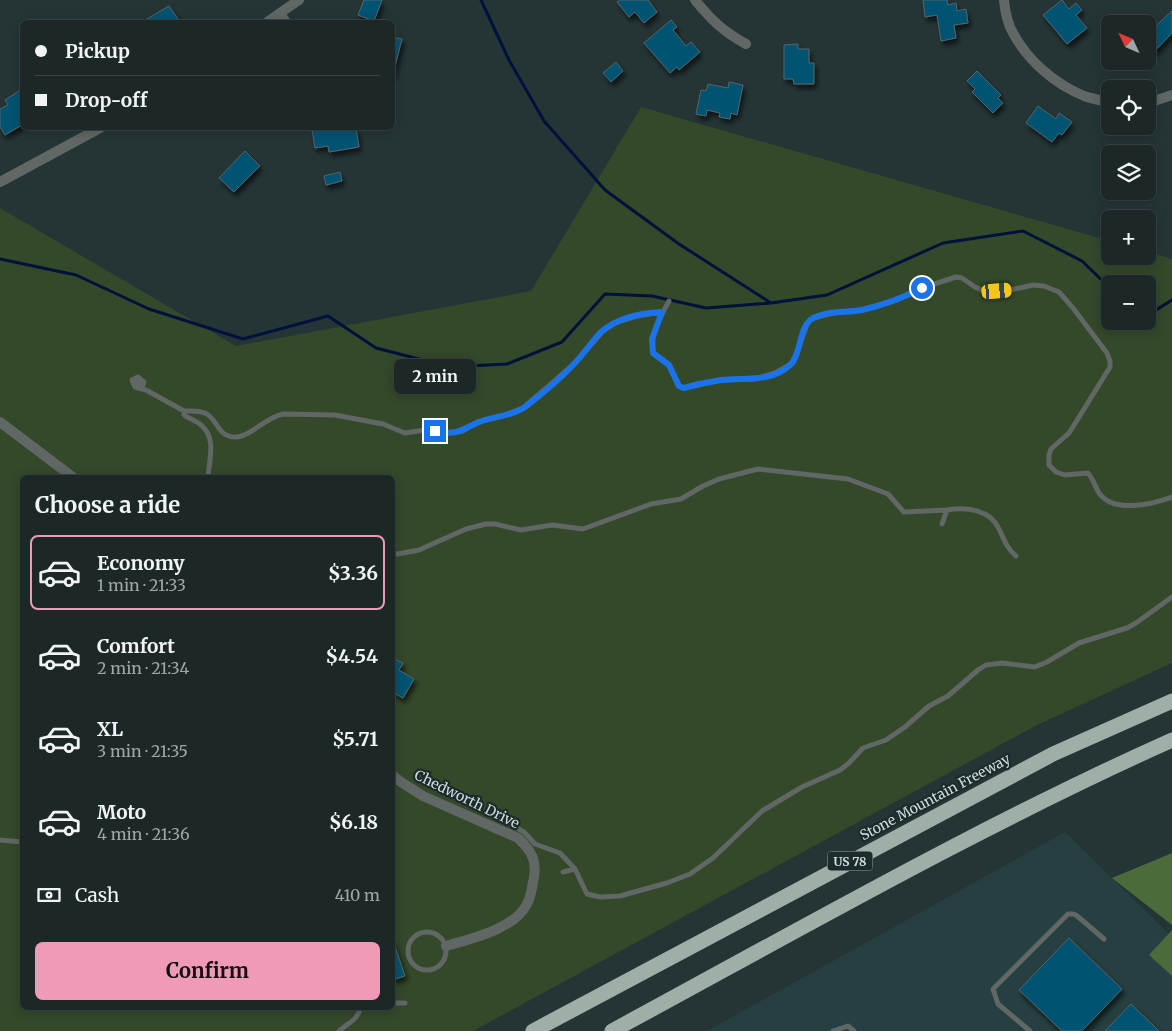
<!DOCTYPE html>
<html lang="en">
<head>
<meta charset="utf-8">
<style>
  :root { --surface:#1c2828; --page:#253030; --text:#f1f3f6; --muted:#a0a6a8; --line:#3a4445; --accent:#f09ab7 }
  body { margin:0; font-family:Merriweather,serif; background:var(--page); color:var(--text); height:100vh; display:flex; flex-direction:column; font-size:19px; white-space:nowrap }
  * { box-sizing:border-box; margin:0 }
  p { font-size:16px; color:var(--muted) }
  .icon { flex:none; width:28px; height:28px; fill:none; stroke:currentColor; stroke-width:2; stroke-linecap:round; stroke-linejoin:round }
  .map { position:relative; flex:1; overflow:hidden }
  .sheet { position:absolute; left:20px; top:475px; width:375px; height:535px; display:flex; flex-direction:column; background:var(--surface); border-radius:8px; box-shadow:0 2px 12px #0003,0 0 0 1px var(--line) }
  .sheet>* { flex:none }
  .banner { position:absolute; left:20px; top:20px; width:375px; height:110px; border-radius:8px; box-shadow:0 2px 12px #0003,0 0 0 1px var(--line); display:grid; align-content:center; height:110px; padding:0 15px; background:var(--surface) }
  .needle { width:32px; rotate:314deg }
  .controls { position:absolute; left:1101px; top:15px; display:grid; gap:10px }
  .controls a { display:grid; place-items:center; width:55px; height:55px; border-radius:8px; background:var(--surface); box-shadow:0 2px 12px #0003,0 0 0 1px var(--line); font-size:25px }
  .end { position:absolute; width:22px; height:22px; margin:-11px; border:6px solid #1a73e8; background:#fff; box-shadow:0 0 0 2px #fff }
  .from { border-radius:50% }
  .bubble { position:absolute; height:35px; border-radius:8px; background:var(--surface); box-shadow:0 2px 12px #0003,0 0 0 1px var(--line); font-size:16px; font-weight:700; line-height:35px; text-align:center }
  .car { position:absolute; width:15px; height:30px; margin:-15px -8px; border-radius:6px; box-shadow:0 0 4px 1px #0007; background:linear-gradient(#f5c518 24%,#345 0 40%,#f5c518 0 76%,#345 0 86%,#f5c518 0) }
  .banner b { display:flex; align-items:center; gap:18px; height:48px; font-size:19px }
  .banner b+b { border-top:1px solid var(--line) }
  .banner i { width:12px; height:12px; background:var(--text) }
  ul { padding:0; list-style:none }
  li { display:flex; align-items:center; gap:15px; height:75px; margin:0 10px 8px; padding:0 5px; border:2px solid transparent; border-radius:8px }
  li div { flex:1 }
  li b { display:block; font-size:19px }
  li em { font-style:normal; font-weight:700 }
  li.on { border-color:var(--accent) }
  li>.icon { width:45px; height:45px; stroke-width:1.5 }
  h2 { padding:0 15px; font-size:22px; line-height:60px }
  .pay { display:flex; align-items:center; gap:12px; height:55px; padding:0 15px; font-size:19px }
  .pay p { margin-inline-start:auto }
  .primary-button { display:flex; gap:10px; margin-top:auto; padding:10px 15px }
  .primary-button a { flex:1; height:58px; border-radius:8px; background:var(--accent); color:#111; font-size:20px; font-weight:700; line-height:58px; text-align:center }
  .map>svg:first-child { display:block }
  .built { fill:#263f40 }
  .green { fill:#34482a; fill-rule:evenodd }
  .forest { fill:#4a6b3a }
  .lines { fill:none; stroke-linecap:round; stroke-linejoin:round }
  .stream { stroke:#02113b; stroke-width:3 }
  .building { fill:#005371; stroke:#56646b; filter:url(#shadow) }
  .service { stroke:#606764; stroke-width:5 }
  .minor { stroke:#606764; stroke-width:10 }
  .motorway { stroke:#9fafa8; stroke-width:15 }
  .route { stroke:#1a73e8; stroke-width:6 }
  .labels { text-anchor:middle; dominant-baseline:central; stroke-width:4.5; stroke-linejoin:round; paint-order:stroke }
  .shield { fill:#1c2b2c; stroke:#9ca7a8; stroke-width:1 }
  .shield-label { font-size:12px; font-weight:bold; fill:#d3dcdd }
  .street-label { font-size:14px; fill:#d3dcdd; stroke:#1c2b2c }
</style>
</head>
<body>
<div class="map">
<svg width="1172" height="1031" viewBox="0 0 1172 1031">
  <defs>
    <filter id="shadow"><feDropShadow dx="2.5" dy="4.5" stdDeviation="2.5" flood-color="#0009"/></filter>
  </defs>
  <rect width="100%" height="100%" fill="#253536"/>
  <path class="built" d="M1065 832 1172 937V1031H707Z"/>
  <path class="green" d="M641 107 1110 241V256H1148V252L1172 259V663L1037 725 473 1031H0V208L236 346 531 291ZM1110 284H1148V321H1110ZM22 478H392V1008H22Z"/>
  <path class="forest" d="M1172 853V925L1112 878Z
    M1172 930V976L1149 955Z"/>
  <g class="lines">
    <path class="stream" d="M481 0 509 60 544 121 605 190 679 244 771 303
      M0 259 76 275 149 309 243 339 328 316 376 348 450 367 507 364 562 342 605 294 652 296 706 308 771 303 827 295 943 243 1023 231 1082 261 1110 288
      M1148 315 1172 300"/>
  </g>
  <path class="building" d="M364 0H382L374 21 358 15Z
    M620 0H648L657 12 644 23 635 12 629 17 617 2Z
    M923 0H947L948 5 956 3 957 11 966 9 968 23 954 25 956 38 941 41 937 15 925 17Z
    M1062 0 1069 9 1076 3 1082 10 1076 15 1087 28 1067 44 1043 15Z
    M169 6 180 22H142Z
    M1172 11V33L1154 52 1148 44V33Z
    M671 20 677 27 673 30 686 46 691 42 700 52 679 70 677 67 670 73 644 43Z
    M392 37 402 39 392 78Z
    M798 44V49H809V63H814V84H794L793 79H784V45Z
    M616 62 623 71 611 82 603 73Z
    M977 71 1001 95 998 98 1003 103 993 113 972 92 975 89 967 81Z
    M729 82 743 85 737 115 731 113 730 119 719 117 720 113 707 110 706 116 696 114 701 90 706 91 708 84 728 88Z
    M22 89V125L5 135 0 127V109L8 105 5 100Z
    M1038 106 1056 119 1059 113 1072 122 1062 135 1059 133 1052 142 1026 123Z
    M330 128H356L359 147 329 152 328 146 315 148 312 130Z
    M245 151 260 166 234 192 219 178Z
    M340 172 342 181 326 185 324 176Z
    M392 658 403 663 399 670 414 679 403 698 392 692Z
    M392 938 405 976 392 980Z
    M1069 938 1122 989 1082 1031H1062L1019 990Z
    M1131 1004 1159 1031H1105Z"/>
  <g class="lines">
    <path class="service" d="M669 301C660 318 650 333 653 353L669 365 679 386 684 388 720 380 755 379 775 373 793 363 808 322 814 318 833 313 862 310 897 300 922 288 956 277 962 278 975 287 986 292 1010 290 1033 285 1044 286 1059 292 1073 308 1107 353 1110 361V367L1076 422 1069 433 1051 449 1049 455V465L1056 472 1065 475 1088 473C1093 479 1095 486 1099 493 1114 514 1152 504 1172 497
      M138 383 141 384V381L138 379 135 381 136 385 140 386 143 385 144 382 138 377 132 380 135 387 146 390 184 411V415C189 419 196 420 201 425 217 438 209 460 208 478
      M184 411C191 411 200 410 207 414 218 421 218 438 237 437 251 436 266 417 283 414L335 415 383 424 405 433 425 430 444 433 463 431 477 422 503 416 523 408 573 365 603 331 617 322 637 316 662 312
      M942 524 947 510C966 507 990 509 999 529 1004 539 1007 549 1016 556
      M392 555 419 550 466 529 486 524H495L521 530 552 525 583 529 651 504 681 499 703 486 719 479 758 469 848 479 888 494 904 512 947 510
      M500 818 524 832 535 844 560 853 575 869
      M0 840 22 842
      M563 872 575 869 587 894 600 897 620 896 667 883 690 874 713 858 762 811 802 787 840 770 849 763 863 748 886 740 905 727 929 706 948 696 978 670 986 665 1002 663 1035 667 1047 662 1079 643 1127 628 1136 623 1172 597
      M408 951a19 19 0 1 1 38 0a19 19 0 1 1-38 0Z
      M392 1003H405
      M339 1031C347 1024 359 1019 360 1008
      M833 1031 848 1026 854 1031
      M1030 1031 998 1004 993 989 1068 914H1073L1076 915 1104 939"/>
    <path class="minor" d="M695 0C711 20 724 32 746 44
      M1004 0C1005 11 1007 23 1013 33 1028 61 1055 84 1084 96 1092 99 1102 100 1110 103
      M280 14 286 22
      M267 22 299 0
      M1148 103 1172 95
      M0 182 100 128
      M0 422 74 478
      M392 775 401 782 423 796 518 838C532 851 538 862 533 882 532 889 530 898 527 904 515 929 470 939 446 946"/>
    <path class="motorway" d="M533 1031 1053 754 1172 701
      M612 1031C797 931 980 826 1172 740"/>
  </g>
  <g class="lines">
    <path class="route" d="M435 431C461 436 460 429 482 421 496 416 512 416 525 407 542 394 559 380 574 364 584 354 591 342 601 332 617 318 641 313 662 312L652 339 653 353 669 365 679 386 684 388C696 384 709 382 721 380 744 377 771 383 790 365 802 354 798 327 813 318 828 310 846 313 862 310 883 305 903 298 922 288"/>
  </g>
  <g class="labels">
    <rect class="shield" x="827.5" y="851.5" width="45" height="19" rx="4"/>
    <g class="shield-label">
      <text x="850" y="861">US 78</text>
    </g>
    <g class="street-label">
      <text transform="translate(935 797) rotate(-28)">Stone Mountain Freeway</text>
      <text transform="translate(467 799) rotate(26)">Chedworth Drive</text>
    </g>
  </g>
</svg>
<div class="controls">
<a><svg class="needle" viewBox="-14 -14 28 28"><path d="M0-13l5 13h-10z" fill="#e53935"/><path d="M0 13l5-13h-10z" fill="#a0a6a8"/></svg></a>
<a><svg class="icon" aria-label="locate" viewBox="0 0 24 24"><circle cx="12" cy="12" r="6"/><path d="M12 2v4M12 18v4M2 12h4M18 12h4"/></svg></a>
<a><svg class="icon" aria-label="layers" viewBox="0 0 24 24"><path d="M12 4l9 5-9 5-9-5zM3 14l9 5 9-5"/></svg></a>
<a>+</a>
<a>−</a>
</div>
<i class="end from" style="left:922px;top:288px"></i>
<i class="end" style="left:435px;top:431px"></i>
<div class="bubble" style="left:394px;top:359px;width:82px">2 min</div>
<i class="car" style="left:997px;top:291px;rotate:85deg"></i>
<div class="banner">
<b><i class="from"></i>Pickup</b>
<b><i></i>Drop-off</b>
</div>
<section class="sheet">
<h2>Choose a ride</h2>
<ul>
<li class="on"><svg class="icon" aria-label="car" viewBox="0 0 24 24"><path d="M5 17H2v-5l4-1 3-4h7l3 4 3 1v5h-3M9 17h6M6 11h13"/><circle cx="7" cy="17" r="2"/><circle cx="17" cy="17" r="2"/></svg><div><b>Economy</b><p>1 min · 21:33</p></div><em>$3.36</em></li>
<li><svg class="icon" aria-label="car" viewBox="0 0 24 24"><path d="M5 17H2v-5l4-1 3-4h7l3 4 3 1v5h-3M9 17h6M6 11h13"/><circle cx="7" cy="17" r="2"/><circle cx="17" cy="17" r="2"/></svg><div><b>Comfort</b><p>2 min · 21:34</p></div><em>$4.54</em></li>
<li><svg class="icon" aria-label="car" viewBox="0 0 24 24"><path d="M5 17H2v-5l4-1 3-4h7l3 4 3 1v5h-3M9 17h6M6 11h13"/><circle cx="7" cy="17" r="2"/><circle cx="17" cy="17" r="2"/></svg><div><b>XL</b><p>3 min · 21:35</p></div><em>$5.71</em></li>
<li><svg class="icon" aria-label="car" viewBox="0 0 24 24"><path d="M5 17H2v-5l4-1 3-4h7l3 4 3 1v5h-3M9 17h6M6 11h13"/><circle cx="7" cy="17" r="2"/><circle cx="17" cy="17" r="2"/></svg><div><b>Moto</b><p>4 min · 21:36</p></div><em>$6.18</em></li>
</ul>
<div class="pay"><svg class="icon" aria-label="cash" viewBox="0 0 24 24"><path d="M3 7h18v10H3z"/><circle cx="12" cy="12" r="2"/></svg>Cash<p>410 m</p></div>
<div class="primary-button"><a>Confirm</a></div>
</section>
</div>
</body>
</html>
